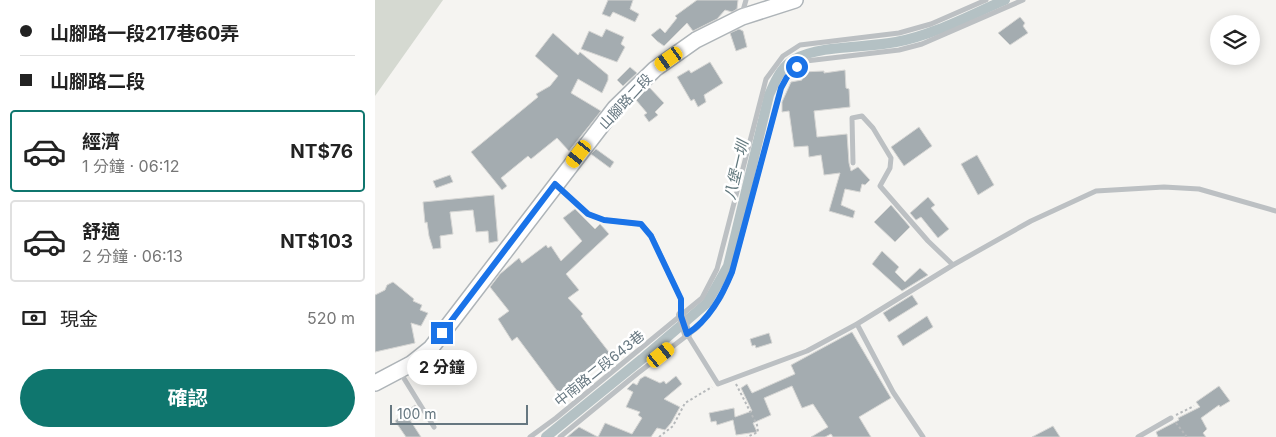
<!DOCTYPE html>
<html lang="zh-TW">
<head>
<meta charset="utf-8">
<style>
  :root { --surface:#fff; --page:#f2f2f2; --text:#222; --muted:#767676; --line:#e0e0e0; --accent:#0f766e }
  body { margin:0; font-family:Inter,"Noto Sans TC",sans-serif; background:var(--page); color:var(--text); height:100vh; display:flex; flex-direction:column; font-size:19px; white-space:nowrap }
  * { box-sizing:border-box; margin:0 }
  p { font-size:16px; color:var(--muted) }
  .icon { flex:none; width:28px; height:28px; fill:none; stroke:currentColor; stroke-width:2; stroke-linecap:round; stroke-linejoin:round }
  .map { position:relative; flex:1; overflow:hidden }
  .details { display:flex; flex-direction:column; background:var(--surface); width:375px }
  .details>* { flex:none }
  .top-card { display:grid; align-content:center; height:110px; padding:0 20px; background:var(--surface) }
  .buttons { position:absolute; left:835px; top:15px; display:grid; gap:10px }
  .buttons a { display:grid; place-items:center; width:50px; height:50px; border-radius:50%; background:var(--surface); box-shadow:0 2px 12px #0003; font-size:25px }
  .scale { position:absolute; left:15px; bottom:12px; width:138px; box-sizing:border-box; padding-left:5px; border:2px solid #667780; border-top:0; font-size:14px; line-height:18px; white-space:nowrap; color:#667780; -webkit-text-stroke:4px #fff; paint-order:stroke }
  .end { position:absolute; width:22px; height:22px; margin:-11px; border:6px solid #1a73e8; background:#fff; box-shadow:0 0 0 2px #fff }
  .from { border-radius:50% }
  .bubble { position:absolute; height:35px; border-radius:18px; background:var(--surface); box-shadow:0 2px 12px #0003; font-size:16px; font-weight:700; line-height:35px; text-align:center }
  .car { position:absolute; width:15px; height:30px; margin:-15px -8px; border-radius:6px; box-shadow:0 0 4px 1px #0007; background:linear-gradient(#f5c518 24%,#345 0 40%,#f5c518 0 76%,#345 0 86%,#f5c518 0) }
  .top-card b { display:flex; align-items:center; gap:18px; height:48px; font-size:19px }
  .top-card b+b { border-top:1px solid var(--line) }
  .top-card i { width:12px; height:12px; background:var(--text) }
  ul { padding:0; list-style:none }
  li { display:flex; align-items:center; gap:15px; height:82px; margin:0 10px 8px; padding:0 10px; border:2px solid var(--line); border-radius:5px }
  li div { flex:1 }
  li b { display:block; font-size:19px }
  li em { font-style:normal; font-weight:700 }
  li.on { border-color:var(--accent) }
  li>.icon { width:45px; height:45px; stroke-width:1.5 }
  .pay { display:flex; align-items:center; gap:12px; height:55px; padding:0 20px; font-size:19px }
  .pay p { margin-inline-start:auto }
  .button { display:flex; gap:10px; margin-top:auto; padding:10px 20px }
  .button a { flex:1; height:58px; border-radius:30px; background:var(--accent); color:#fff; font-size:20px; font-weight:700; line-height:58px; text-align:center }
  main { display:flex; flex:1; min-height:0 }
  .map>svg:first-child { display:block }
  .green { fill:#d5d9d1 }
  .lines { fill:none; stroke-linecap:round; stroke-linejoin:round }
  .canal { stroke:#b4c1c4; stroke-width:10 }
  .building { fill:#a4acb0; stroke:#d6d6d4 }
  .secondary-casing { stroke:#aeb4b8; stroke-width:18 }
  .path { stroke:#b6b9bb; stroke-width:2; stroke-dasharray:2.5 2.5; stroke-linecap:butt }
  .service { stroke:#bcc0c3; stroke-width:5 }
  .minor { stroke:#bcc0c3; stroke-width:10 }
  .secondary { stroke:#fff; stroke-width:15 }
  .route { stroke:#1a73e8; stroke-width:6 }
  .labels { text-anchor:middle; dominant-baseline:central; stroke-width:5; stroke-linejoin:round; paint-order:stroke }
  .street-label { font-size:14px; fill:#667780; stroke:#fff }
  .water-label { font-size:15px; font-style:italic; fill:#62787d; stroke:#fff }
</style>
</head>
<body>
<main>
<section class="details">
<div class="top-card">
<b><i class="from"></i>山腳路一段217巷60弄</b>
<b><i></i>山腳路二段</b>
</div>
<ul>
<li class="on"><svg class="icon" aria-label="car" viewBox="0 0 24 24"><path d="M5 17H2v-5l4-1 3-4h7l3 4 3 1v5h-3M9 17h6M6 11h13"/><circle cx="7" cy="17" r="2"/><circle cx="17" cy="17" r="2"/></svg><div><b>經濟</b><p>1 分鐘 · 06:12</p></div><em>NT$76</em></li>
<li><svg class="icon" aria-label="car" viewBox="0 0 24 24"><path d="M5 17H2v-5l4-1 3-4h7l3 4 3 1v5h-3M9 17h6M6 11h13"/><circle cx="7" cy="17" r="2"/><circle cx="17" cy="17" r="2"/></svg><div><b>舒適</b><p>2 分鐘 · 06:13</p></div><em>NT$103</em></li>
</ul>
<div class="pay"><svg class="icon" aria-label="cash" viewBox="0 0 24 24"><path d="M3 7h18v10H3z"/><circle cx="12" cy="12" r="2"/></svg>現金<p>520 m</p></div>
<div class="button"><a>確認</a></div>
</section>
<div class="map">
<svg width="901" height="437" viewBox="0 0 901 437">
  <rect width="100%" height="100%" fill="#f5f4f1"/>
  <path class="green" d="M0 0H68L0 96Z"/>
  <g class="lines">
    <path class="canal" d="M171 437 267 359 332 303 353 266 394 95C400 82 406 66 420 59 445 45 491 48 521 42 559 35 595 15 630 0"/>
  </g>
  <path class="building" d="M233 0H258L255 9 264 14 260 22 238 12 235 17 227 14Z
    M322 0H363L362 9 357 12 350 10 342 19 318 31 312 23 289 46 282 41 276 35 285 28 290 33 302 18 300 16Z
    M645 17 650 23 648 26 653 33 635 45 623 33Z
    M231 29 249 37 246 44 250 47 242 62 206 49 214 31 227 37Z
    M364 29 368 31 372 47 361 51 355 33Z
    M178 33 203 55 205 52 233 75V80L227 93 203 79 196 93 226 111 194 151 182 138 156 159 153 156 126 178 132 186 127 190 96 152 163 97 161 94 175 86 183 76 160 56Z
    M335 62 348 83 329 95 331 102 323 107 319 99 316 101 302 77 314 70 316 73Z
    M255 67 262 73 248 86 242 80Z
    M470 70 471 88 474 89 475 107 439 111 442 137 472 134 474 163 476 171 483 167 495 180 490 185 487 184 485 192 470 189 466 205 480 211 478 218 454 211 465 173 449 175 446 155 434 157 433 146 419 147 414 111 407 112V102L416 82 427 80V72L449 71V73Z
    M274 87 289 103 280 112 283 115 274 122 269 115 272 113 261 100Z
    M544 127 557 146 529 166 516 147Z
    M221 149 239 162 235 168 216 154Z
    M602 155 619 185 603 195 586 164Z
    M75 175 78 182 61 188 58 181Z
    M119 195 123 241 114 243 113 231 101 232 98 210 75 212 78 234 65 236 66 248 58 249 54 236 52 222 50 223 48 202Z
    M553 197 560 205 556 208 574 229 563 238 546 217 541 220 535 213Z
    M516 205 535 227 520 242 499 222Z
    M200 209 220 229 225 224 234 234 191 274 204 290 193 298 208 314 206 316 237 356 186 396 142 337 137 341 123 319 134 311 115 287 125 274 144 258 147 263 171 245 173 248 176 246 186 261 207 241 188 218Z
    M507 251 524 267 520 272 530 282 545 268 553 275 527 291 497 264Z
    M18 282 39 299 38 301 47 305 45 310 53 313 46 326 36 323 40 343 0 352V295L10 290 12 285Z
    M537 295 543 304 514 322 508 313Z
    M552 316 558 327 528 346 522 336Z
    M477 332 516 398 484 417 496 437H458L456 434 450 437H436L453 427 438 404 427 408 417 386 389 398 396 415 378 423 382 432 361 435 358 420 342 425 341 421 336 422 334 413 359 408 360 417 377 411 366 388 372 384 377 393 420 374 416 365Z
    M394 333 397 343 381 348 380 345 377 346 375 339Z
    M270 376 285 383 289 381 291 384 301 376 307 384 289 399 305 407 296 423 290 430 282 428 276 437H223L230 423 257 434 267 418 263 415 265 412 251 407 258 392 252 389 258 383 262 385 265 379Z
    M844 386 855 401 845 407 844 405 826 418 832 429 828 433 831 437H783L781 432 804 420 803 418 825 407 821 402Z
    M40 405 46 413 35 420 46 437H31L20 421Z
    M678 426 685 437H657Z
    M204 427 223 437H192Z"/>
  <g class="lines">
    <g class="secondary-casing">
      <path id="secondary" d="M0 383 36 364 56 348 240 108 280 69 321 40 367 17 420 0"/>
    </g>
    <path class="path" d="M361 384 382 425 383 432 372 437
      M801 415 819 406
      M801 423 812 437
      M284 437 298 426 310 403 337 387"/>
    <path class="service" d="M367 14 371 0
      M478 163 477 118 487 116 498 128 516 158 515 168 505 186 553 241 578 265
      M183 187 213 214 229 220 266 224 276 235 306 299V315
      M482 324 578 265 656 221 721 191 789 187 824 189 901 211
      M312 334 343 384 432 351 482 324 518 392 548 437
      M25 372 59 427
      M155 437 181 418 327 298 342 269 391 79 408 56 425 45 524 33 556 24 611 0
      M185 437 263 373 323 327 346 297 357 272 406 88 412 77 431 61 524 50 547 44 648 0
      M763 437 796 418"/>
    <path class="minor" d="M306 315 312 334"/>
    <use href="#secondary" class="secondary"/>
  </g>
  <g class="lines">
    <path class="route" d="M67 333 180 184 213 214 229 220 266 224 276 236 306 299V316L312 334C334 320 347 296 357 272L406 88 412 77 422 67"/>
  </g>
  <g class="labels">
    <g class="street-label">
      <text transform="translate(250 101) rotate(-47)">山腳路二段</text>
      <text transform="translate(224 368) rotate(-39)">中南路二段643巷</text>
    </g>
    <g class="water-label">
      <text transform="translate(361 170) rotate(-77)">八堡一圳</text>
    </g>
  </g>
</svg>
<div class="buttons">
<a><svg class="icon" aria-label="layers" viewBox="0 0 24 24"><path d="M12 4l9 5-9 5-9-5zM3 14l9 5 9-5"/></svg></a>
</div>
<div class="scale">100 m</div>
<i class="end from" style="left:422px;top:67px"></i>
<i class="end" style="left:67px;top:333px"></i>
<div class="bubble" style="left:32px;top:350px;width:70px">2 分鐘</div>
<i class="car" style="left:294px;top:59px;rotate:235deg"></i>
<i class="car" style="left:204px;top:154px;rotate:218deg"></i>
<i class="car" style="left:286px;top:355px;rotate:51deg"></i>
</div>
</main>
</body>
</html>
